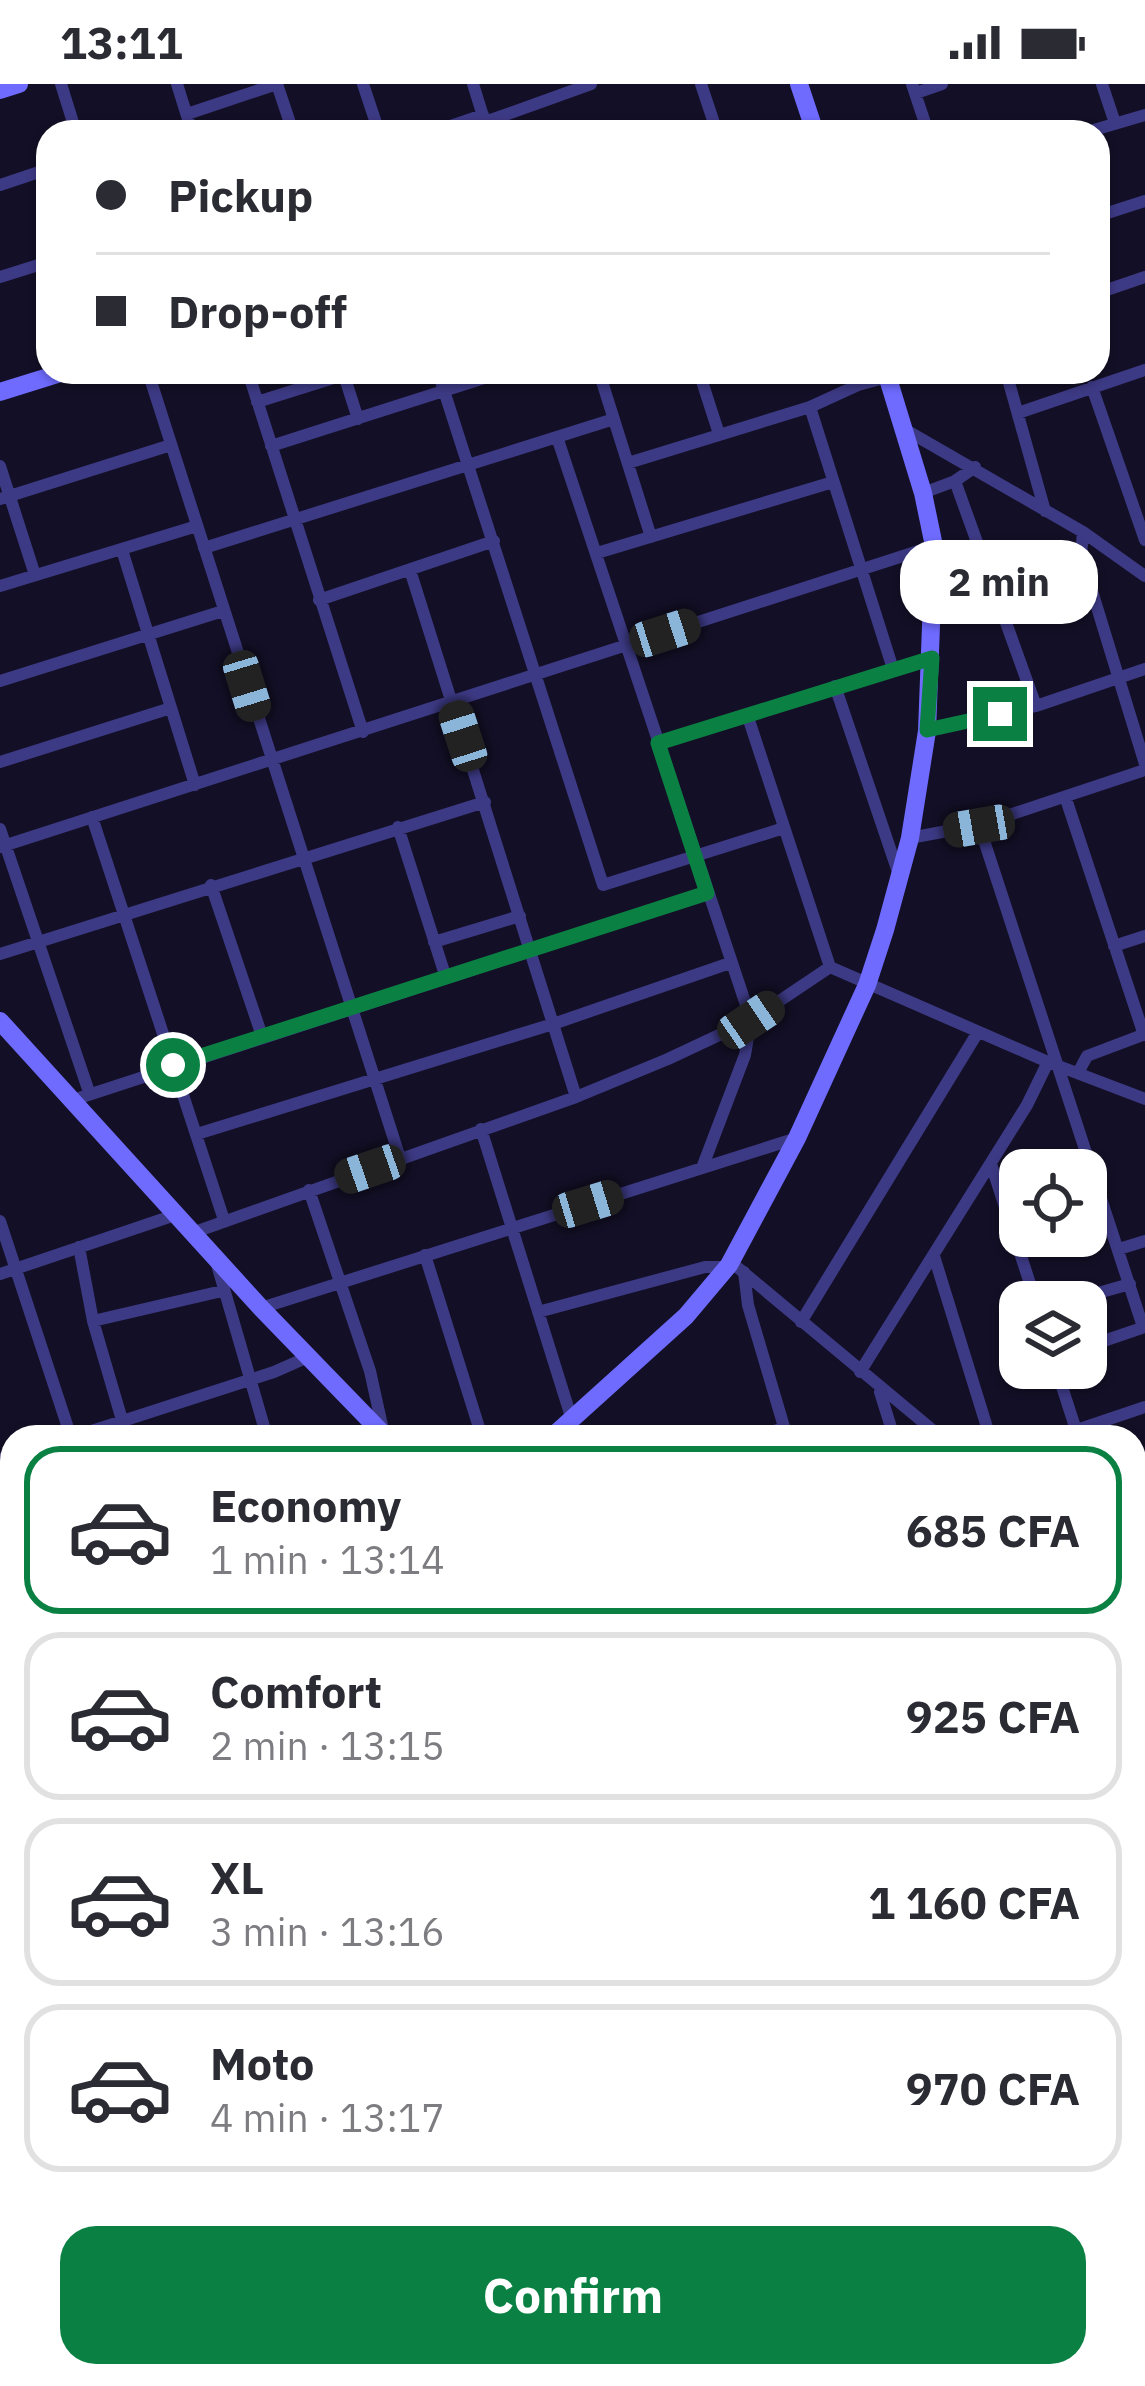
<!DOCTYPE html>
<html lang="en">
<head>
<meta charset="utf-8">
<style>
  :root { --surface:#fff; --page:#f2f2f3; --text:#2b2b33; --muted:#7c7c81; --line:#e1e1e2; --accent:#0b8043 }
  body { margin:0; font-family:"IBM Plex Sans",sans-serif; background:var(--page); color:var(--text); height:100vh; display:flex; flex-direction:column; font-size:45px; white-space:nowrap }
  * { box-sizing:border-box; margin:0 }
  p { font-size:39px; color:var(--muted) }
  .icon { flex:none; width:66px; height:66px; fill:none; stroke:currentColor; stroke-width:2; stroke-linecap:round; stroke-linejoin:round }
  .map { position:relative; flex:1; overflow:hidden }
  .drawer { position:absolute; left:0px; top:1341px; width:1146px; height:963px; display:flex; flex-direction:column; background:var(--surface); border-radius:36px 36px 0 0; box-shadow:0 3px 9px #0004 }
  .drawer>* { flex:none }
  .banner { position:absolute; left:36px; top:36px; width:1074px; height:264px; border-radius:36px; box-shadow:0 3px 9px #0004; display:grid; align-content:center; height:264px; padding:0 60px; background:var(--surface) }
  .controls { position:absolute; left:999px; top:1065px; display:grid; gap:24px }
  .controls a { display:grid; place-items:center; width:108px; height:108px; border-radius:24px; background:var(--surface); box-shadow:0 3px 9px #0004; font-size:60px }
  .end { position:absolute; width:54px; height:54px; margin:-27px; border:15px solid #0b8043; background:#fff; box-shadow:0 0 0 6px #fff }
  .from { border-radius:50% }
  .bubble { position:absolute; height:84px; border-radius:36px; background:var(--surface); box-shadow:0 3px 9px #0004; font-size:39px; font-weight:700; line-height:84px; text-align:center }
  .car { position:absolute; width:36px; height:72px; margin:-36px -18px; border-radius:15px; box-shadow:0 0 9px 3px #0007; background:linear-gradient(#222 24%,#8ab4d8 0 40%,#222 0 76%,#8ab4d8 0 86%,#222 0) }
  .banner b { display:flex; align-items:center; gap:42px; height:114px; font-size:45px }
  .banner b+b { border-top:3px solid var(--line) }
  .banner i { width:30px; height:30px; background:var(--text) }
  ul { padding:21px 0 0; list-style:none }
  li { display:flex; align-items:center; gap:36px; height:168px; margin:0 24px 18px; padding:0 36px; border:6px solid var(--line); border-radius:36px }
  li div { flex:1 }
  li b { display:block; font-size:45px }
  li em { font-style:normal; font-weight:700 }
  li.on { border-color:var(--accent) }
  li>.icon { width:108px; height:108px; stroke-width:1.5 }
  .cta { display:flex; gap:24px; margin-top:auto; padding:24px 60px }
  .cta a { flex:1; height:138px; border-radius:36px; background:var(--accent); color:#fff; font-size:48px; font-weight:700; line-height:138px; text-align:center }
  .status { display:flex; justify-content:space-between; align-items:center; height:84px; padding:0 60px; background:var(--surface); direction:ltr }
  .status svg { height:33px; fill:currentColor }
  .map>svg:first-child { display:block }
  .lines { fill:none; stroke-linecap:round; stroke-linejoin:round }
  .street { stroke:#3d3a85; stroke-width:12 }
  .secondary { stroke:#6f6bff; stroke-width:18 }
  .primary { stroke:#c25bff; stroke-width:18 }
  .route { stroke:#0b8043; stroke-width:15 }
</style>
</head>
<body>
<div class="status"><b>13:11</b><svg viewBox="0 0 49 12"><path d="M0 12V9h3v3zM5 12V6h3v6zM10 12V3h3v9zM15 12V0h3v12zM26 1h20v11H26zM47 4h2v5h-2z"/></svg></div>
<div class="map">
<svg width="1145" height="2302" viewBox="0 0 1145 2302">
  <rect width="100%" height="100%" fill="#130f26"/>
  <g class="lines">
    <path class="street" d="M61 0 76 48
      M177 0 192 48
      M363 0 379 48
      M473 0 488 48
      M701 0 717 48
      M912 0 928 48
      M1102 0 1115 39
      M916 9 942 0
      M187 30 277 0 293 48
      M485 38 591 0
      M433 48 483 31
      M1087 48 1145 31
      M0 101 48 85
      M1098 132 1145 117
      M0 193 48 178
      M1098 209 1145 193
      M148 288 400 1074
      M248 288 363 648
      M343 288 358 335
      M438 288 603 801 784 744
      M599 288 651 453
      M699 288 719 350
      M838 288 858 301
      M1006 288 1045 427
      M1092 303 1145 456
      M257 318 343 291
      M810 323 893 585
      M1018 329 1145 286
      M904 345 1083 448 1145 492
      M557 353 751 936 745 971 702 1084
      M271 362 503 288
      M628 379 810 323 858 301 888 293
      M0 382 35 491
      M955 397 1036 622
      M923 409 955 397 975 383
      M0 415 171 361
      M1083 448 1081 471 1145 680
      M204 464 614 335
      M122 466 195 701
      M597 469 833 398
      M410 486 576 1013
      M0 502 197 442
      M319 516 494 457
      M0 597 223 527
      M835 602 898 788
      M747 630 830 883
      M927 647 1036 622 1145 585
      M658 660 932 574
      M0 678 171 624
      M1066 715 1144 951
      M92 733 224 1136
      M979 741 1143 1243
      M398 743 446 894
      M0 745 89 1008
      M910 754 979 741 1145 686
      M0 763 934 462
      M211 801 262 952
      M434 858 520 832
      M1114 862 1145 852
      M0 870 485 718
      M1078 989 1087 972 1145 950
      M73 1016 707 809
      M481 1045 572 1336
      M197 1050 553 940 730 879
      M991 1080 1036 1218
      M309 1106 370 1287 383 1346
      M0 1137 71 1353
      M195 1148 576 1013 668 975 751 936 830 883 1048 978 1145 1015
      M79 1163 93 1237 122 1336
      M1119 1165 1145 1157
      M425 1171 482 1353
      M934 1172 990 1353
      M216 1177 267 1353
      M744 1188 748 1221 787 1353
      M0 1190 178 1130
      M1066 1218 1130 1200
      M261 1224 797 1054
      M538 1228 705 1183H737L941 1353
      M93 1237 222 1207
      M801 1238 978 948
      M1086 1263 1145 1243
      M1056 1284 1076 1346
      M860 1288 1027 1021 1048 978
      M880 1308 894 1353
      M73 1353 274 1288 308 1273
      M755 1353 784 1344
      M1056 1353 1145 1323
      M0 1375 12 1371
      M1134 1413 1145 1410
      M0 1458 12 1496
      M1134 1499 1145 1507
      M0 1575 12 1571
      M1134 1617 1145 1607
      M6 1671 12 1690
      M0 1864 12 1860
      M1134 1868 1145 1865
      M1134 1954 1145 1951
      M0 1956 12 1952
      M0 1965 12 2003
      M0 2020 12 2016
      M1134 2028 1145 2060
      M0 2098 12 2094
      M0 2229 12 2224
      M1134 2233 1145 2229
      M0 2284 12 2278
      M130 2292 133 2302
      M237 2292 240 2302
      M338 2292 342 2302
      M554 2292 557 2302
      M660 2292 664 2302
      M885 2292 889 2302
      M1090 2292 1093 2302
      M501 2302 527 2292
      M722 2302 748 2292
      M966 2302 987 2292"/>
    <path class="secondary" d="M799 0 815 48
      M0 6 19 0
      M0 308 64 288
      M0 937 261 1224 386 1353
      M552 1353 686 1232 729 1181 797 1054 867 901 885 846 910 754 927 647 934 462 923 409 886 288
      M0 1674 12 1668"/>
    <path class="primary" d="M1134 1573 1145 1559
      M1134 1594 1145 1581
      M1134 2164 1145 2176
      M0 2246 12 2240
      M0 2263 12 2258"/>
  </g>
  <g class="lines">
    <path class="route" d="M173 981 707 809 658 659 932 574 927 646 1000 630"/>
  </g>
</svg>
<div class="controls">
<a><svg class="icon" aria-label="locate" viewBox="0 0 24 24"><circle cx="12" cy="12" r="6"/><path d="M12 2v4M12 18v4M2 12h4M18 12h4"/></svg></a>
<a><svg class="icon" aria-label="layers" viewBox="0 0 24 24"><path d="M12 4l9 5-9 5-9-5zM3 14l9 5 9-5"/></svg></a>
</div>
<i class="end from" style="left:173px;top:981px"></i>
<i class="end" style="left:1000px;top:630px"></i>
<div class="bubble" style="left:900px;top:456px;width:198px">2 min</div>
<i class="car" style="left:665px;top:549px;rotate:72deg"></i>
<i class="car" style="left:247px;top:602px;rotate:163deg"></i>
<i class="car" style="left:463px;top:652px;rotate:342deg"></i>
<i class="car" style="left:979px;top:742px;rotate:260deg"></i>
<i class="car" style="left:751px;top:936px;rotate:56deg"></i>
<i class="car" style="left:370px;top:1085px;rotate:251deg"></i>
<i class="car" style="left:588px;top:1120px;rotate:73deg"></i>
<div class="banner">
<b><i class="from"></i>Pickup</b>
<b><i></i>Drop-off</b>
</div>
<section class="drawer">
<ul>
<li class="on"><svg class="icon" aria-label="car" viewBox="0 0 24 24"><path d="M5 17H2v-5l4-1 3-4h7l3 4 3 1v5h-3M9 17h6M6 11h13"/><circle cx="7" cy="17" r="2"/><circle cx="17" cy="17" r="2"/></svg><div><b>Economy</b><p>1 min · 13:14</p></div><em>685 CFA</em></li>
<li><svg class="icon" aria-label="car" viewBox="0 0 24 24"><path d="M5 17H2v-5l4-1 3-4h7l3 4 3 1v5h-3M9 17h6M6 11h13"/><circle cx="7" cy="17" r="2"/><circle cx="17" cy="17" r="2"/></svg><div><b>Comfort</b><p>2 min · 13:15</p></div><em>925 CFA</em></li>
<li><svg class="icon" aria-label="car" viewBox="0 0 24 24"><path d="M5 17H2v-5l4-1 3-4h7l3 4 3 1v5h-3M9 17h6M6 11h13"/><circle cx="7" cy="17" r="2"/><circle cx="17" cy="17" r="2"/></svg><div><b>XL</b><p>3 min · 13:16</p></div><em>1 160 CFA</em></li>
<li><svg class="icon" aria-label="car" viewBox="0 0 24 24"><path d="M5 17H2v-5l4-1 3-4h7l3 4 3 1v5h-3M9 17h6M6 11h13"/><circle cx="7" cy="17" r="2"/><circle cx="17" cy="17" r="2"/></svg><div><b>Moto</b><p>4 min · 13:17</p></div><em>970 CFA</em></li>
</ul>
<div class="cta"><a>Confirm</a></div>
</section>
</div>
</body>
</html>
